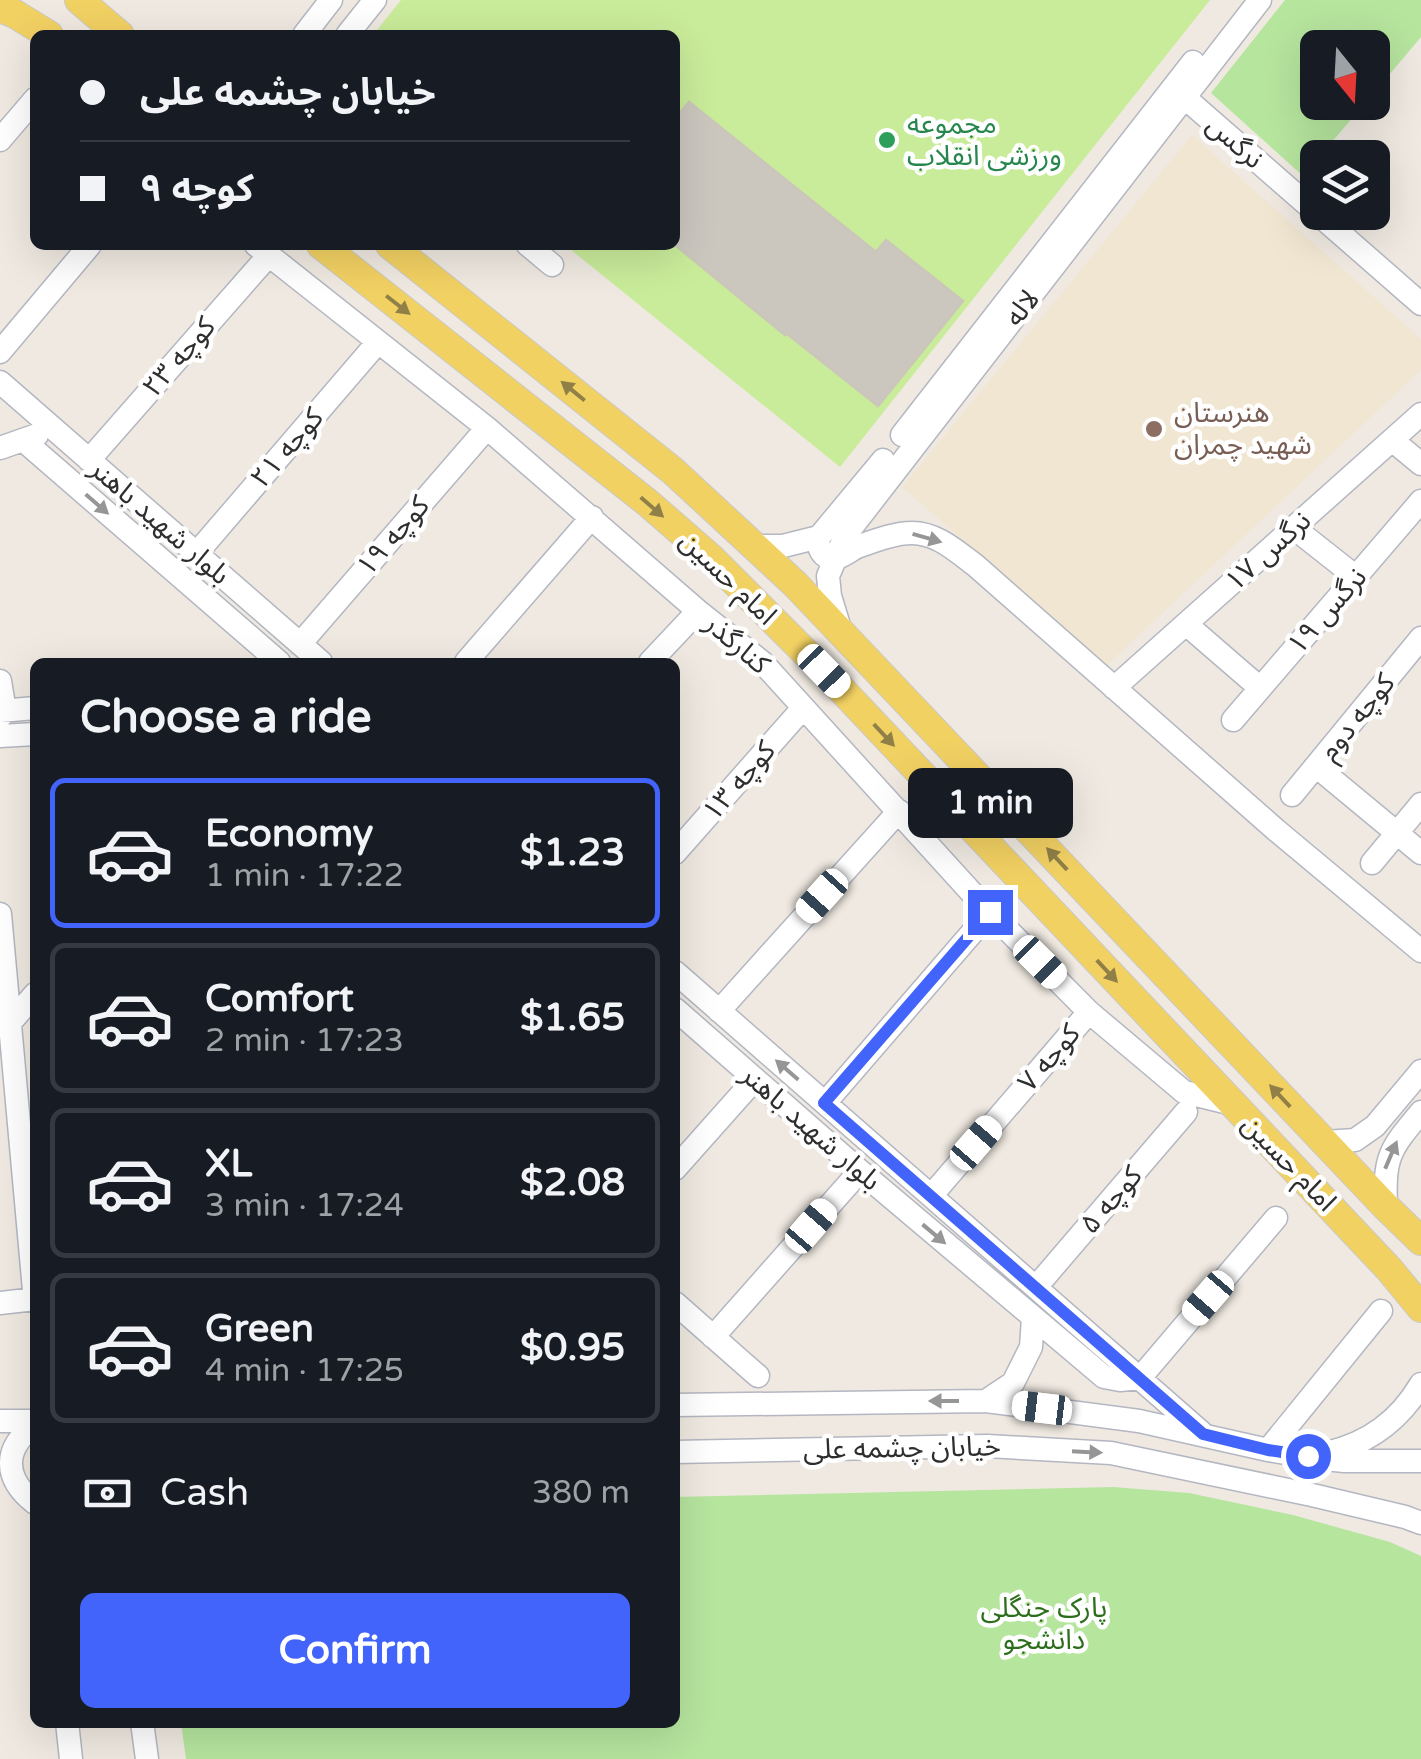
<!DOCTYPE html>
<html lang="en">
<head>
<meta charset="utf-8">
<style>
  :root { --surface:#171b24; --page:#20242c; --text:#f1f3f6; --muted:#9ea1a6; --line:#363941; --accent:#4264fb }
  body { margin:0; font-family:"Varela Round","Noto Sans Arabic",sans-serif; background:var(--page); color:var(--text); height:100vh; display:flex; flex-direction:column; font-size:38px; white-space:nowrap }
  * { box-sizing:border-box; margin:0 }
  p { font-size:32px; color:var(--muted) }
  .icon { flex:none; width:55px; height:55px; fill:none; stroke:currentColor; stroke-width:2; stroke-linecap:round; stroke-linejoin:round }
  .map { position:relative; flex:1; overflow:hidden }
  .sheet { position:absolute; left:30px; top:658px; width:650px; height:1070px; display:flex; flex-direction:column; background:var(--surface); border-radius:15px; box-shadow:0 10px 40px #0002 }
  .sheet>* { flex:none }
  .guide { position:absolute; left:30px; top:30px; width:650px; height:220px; border-radius:15px; box-shadow:0 10px 40px #0002; display:grid; align-content:center; height:220px; padding:0 50px; background:var(--surface) }
  .needle { width:65px; rotate:162deg }
  .fabs { position:absolute; left:1300px; top:30px; display:grid; gap:20px }
  .fabs a { display:grid; place-items:center; width:90px; height:90px; border-radius:15px; background:var(--surface); box-shadow:0 10px 40px #0002; font-size:50px }
  .end { position:absolute; width:45px; height:45px; margin:-22px; border:12px solid #4264fb; background:#fff; box-shadow:0 0 0 5px #fff }
  .from { border-radius:50% }
  .bubble { position:absolute; height:70px; border-radius:15px; background:var(--surface); box-shadow:0 10px 40px #0002; font-size:32px; font-weight:800; line-height:70px; text-align:center }
  .car { position:absolute; width:30px; height:60px; margin:-30px -15px; border-radius:12px; box-shadow:0 0 8px 2px #0007; background:linear-gradient(#fff 24%,#345 0 40%,#fff 0 76%,#345 0 86%,#fff 0) }
  .guide b { display:flex; align-items:center; gap:35px; height:95px; font-size:38px }
  .guide b+b { border-top:2px solid var(--line) }
  .guide i { width:25px; height:25px; background:var(--text) }
  ul { padding:0; list-style:none }
  li { display:flex; align-items:center; gap:30px; height:150px; margin:0 20px 15px; padding:0 30px; border:5px solid var(--line); border-radius:15px }
  li div { flex:1 }
  li b { display:block; font-size:38px }
  li em { font-style:normal; font-weight:800 }
  li.selected { border-color:var(--accent) }
  li>.icon { width:90px; height:90px; stroke-width:1.5 }
  h2 { padding:0 50px; font-size:45px; line-height:120px }
  .pay { display:flex; align-items:center; gap:25px; height:110px; padding:0 50px; font-size:38px }
  .pay p { margin-inline-start:auto }
  .primary-button { display:flex; gap:20px; margin-top:auto; padding:20px 50px }
  .primary-button a { flex:1; height:115px; border-radius:15px; background:var(--accent); color:#fff; font-size:40px; font-weight:800; line-height:115px; text-align:center }
  .map>svg:first-child { display:block }
  .education { fill:#f0e6d1 }
  .green { fill:#b6e59e }
  .pitch { fill:#c9ec9a }
  .building { fill:#cbc7bf; stroke:#cbc5ba; stroke-width:2.5 }
  .lines { fill:none; stroke-linecap:round; stroke-linejoin:round }
  .minor-casing { stroke:#b4b7c1; stroke-width:25 }
  .major-casing { stroke:#c9c9c9; stroke-width:30 }
  .minor { stroke:#fff; stroke-width:22 }
  .major { stroke:#f2d163; stroke-width:28 }
  .oneway { fill:#908048 }
  .oneway2 { fill:#969696 }
  .route { stroke:#4264fb; stroke-width:12 }
  .leisure-dot { fill:#2e9e5b; stroke:#fff; stroke-width:4 }
  .education-dot { fill:#8d6e63; stroke:#fff; stroke-width:4 }
  .labels { text-anchor:middle; dominant-baseline:central; stroke-width:9; stroke-linejoin:round; paint-order:stroke }
  .leisure-label { font-size:28px; fill:#27864d; stroke:#fff; text-anchor:start }
  .street-label { font-size:28px; fill:#2e2e2e; stroke:#fff }
  .education-label { font-size:28px; fill:#785e54; stroke:#fff; text-anchor:start }
  .park-label { font-size:28px; fill:#2c6e1b; stroke:#fff }
</style>
</head>
<body>
<div class="map">
<svg width="1421" height="1759" viewBox="0 0 1421 1759">
  <rect width="100%" height="100%" fill="#efe9e1"/>
  <path class="education" d="M1192 135 1421 339V370L1107 665 902 487Z"/>
  <path class="green" d="M1285 0H1421V37L1373 94 1372 48H1318V102L1365 103 1303 176 1211 93Z
    M1113 1487 1189 1493 1293 1515 1390 1542 1421 1556V1759H186L181 1723 675 1722V1497Z"/>
  <path class="pitch" d="M401 0H1210L840 467 565 245H675V35H373Z"/>
  <path class="building" d="M689 102 876 252 886 240 963 301 878 406 786 333 785 335 675 245V119Z"/>
  <g class="lines">
    <g class="minor-casing">
      <path id="minor" d="M304 35 331 0
        M347 35 375 0
        M1175 89 1421 304
        M0 140 35 99
        M256 245 487 428 698 611 762 662 981 903 1089 1012 1184 1092 1233 1104
        M528 245 552 265
        M0 352 90 245
        M0 382 321 662
        M902 435 1193 62
        M23 440 279 662
        M1392 440 1421 464
        M0 448 37 435
        M89 460 269 255
        M1294 528 1356 577
        M819 537C817 547 822 560 836 558 842 557 851 550 857 547 874 541 894 533 912 533 937 533 956 551 975 565L1276 830 1421 951
        M754 546H783L819 537 883 460
        M196 554 378 342
        M1186 624 1260 688
        M841 632 830 596 828 576 845 536 1260 0
        M300 644 487 428
        M466 662 592 517
        M650 662 698 611
        M0 681 5 711 0 717
        M1114 688 1421 414
        M0 711 35 708
        M1233 720 1421 501
        M0 736 35 734
        M1316 766 1421 853
        M1292 795 1421 638
        M675 853 803 708
        M1372 863 1421 804
        M0 914 35 1301
        M675 972 1201 1432
        M675 1009 860 1171 1104 1377 1120 1380 1140 1378 1276 1218
        M719 1011 899 811
        M9 1024 35 994
        M825 1103 990 912
        M1324 1142 1355 1140 1375 1126 1421 1071
        M675 1169 755 1079
        M931 1196 1089 1012
        M1386 1207C1384 1157 1389 1150 1421 1112
        M1036 1287 1186 1112
        M0 1303 35 1299
        M675 1303 758 1376
        M713 1337 860 1171
        M986 1401 1013 1383 1031 1347 1033 1318
        M675 1405 986 1401 1139 1421 1268 1450 1308 1457 1344 1461H1421
        M0 1421H35
        M35 1425C2 1449 4 1479 35 1503
        M1268 1450 1381 1311
        M675 1452 987 1446 1111 1453 1312 1495 1405 1517 1421 1523
        M1327 1453C1369 1443 1399 1421 1421 1384
        M67 1722 71 1759
        M142 1722 147 1759"/>
    </g>
    <g class="major-casing">
      <path id="major" d="M79 0 120 35
        M0 8 15 14 49 35
        M321 245 648 503 711 558 824 671 1389 1269 1421 1308
        M390 245 673 471 795 584 1386 1207 1421 1241"/>
    </g>
    <use href="#minor" class="minor"/>
    <use href="#major" class="major"/>
  </g>
  <defs><path id="oneway-solid" d="M-6-.8H1V-3.2L6.5 0L1 3.2V.8H-6Z" transform="scale(2.5)"/></defs>
  <g class="oneway">
    <use href="#oneway-solid" transform="translate(398 305) rotate(38)"/>
    <use href="#oneway-solid" transform="translate(573 391) rotate(-141)"/>
    <use href="#oneway-solid" transform="translate(652 507) rotate(41)"/>
    <use href="#oneway-solid" transform="translate(884 735) rotate(47)"/>
    <use href="#oneway-solid" transform="translate(1057 859) rotate(-133)"/>
    <use href="#oneway-solid" transform="translate(1107 971) rotate(47)"/>
    <use href="#oneway-solid" transform="translate(1280 1096) rotate(-133)"/>
  </g>
  <g class="oneway2">
    <use href="#oneway-solid" transform="translate(97 504) rotate(41)"/>
    <use href="#oneway-solid" transform="translate(927 538) rotate(16)"/>
    <use href="#oneway-solid" transform="translate(787 1070) rotate(-139)"/>
    <use href="#oneway-solid" transform="translate(1391 1155) rotate(-67)"/>
    <use href="#oneway-solid" transform="translate(934 1234) rotate(40)"/>
    <use href="#oneway-solid" transform="translate(944 1401) rotate(180)"/>
    <use href="#oneway-solid" transform="translate(1087 1452) rotate(3)"/>
  </g>
  <g class="lines">
    <path class="route" d="M990 912 824 1103 1203 1434 1268 1450 1308 1456"/>
  </g>
  <circle class="leisure-dot" cx="887" cy="140" r="10"/>
  <circle class="education-dot" cx="1154" cy="429" r="10"/>
  <g class="labels">
    <g class="leisure-label">
      <text x="907" y="124">مجموعه<tspan x="907" dy="32">ورزشی انقلاب</tspan></text>
    </g>
    <g class="street-label">
      <text transform="translate(1235 142) rotate(41)">نرگس</text>
      <text transform="translate(1022 308) rotate(-52)">لاله</text>
      <text transform="translate(179 357) rotate(-49)">کوچه ۲۳</text>
      <text transform="translate(287 448) rotate(-49)">کوچه ۲۱</text>
      <text transform="translate(160 522) rotate(41)">بلوار شهید باهنر</text>
      <text transform="translate(393 536) rotate(-49)">کوچه ۱۹</text>
      <text transform="translate(1268 551) rotate(-42)">نرگس ۱۷</text>
      <text transform="translate(728 578) rotate(44)">امام حسین</text>
      <text transform="translate(1327 611) rotate(-49)">نرگس ۱۹</text>
      <text transform="translate(737 644) rotate(41)">کنارگذر</text>
      <text transform="translate(1357 717) rotate(-51)">کوچه دوم</text>
      <text transform="translate(739 781) rotate(-49)">کوچه ۱۳</text>
      <text transform="translate(1049 1058) rotate(-49)">کوچه ۷</text>
      <text transform="translate(811 1128) rotate(41)">بلوار شهید باهنر</text>
      <text transform="translate(1289 1163) rotate(46)">امام حسین</text>
      <text transform="translate(1111 1200) rotate(-49)">کوچه ۵</text>
      <text transform="translate(902 1448) rotate(-1)">خیابان چشمه علی</text>
    </g>
    <g class="education-label">
      <text x="1174" y="413">هنرستان<tspan x="1174" dy="32">شهید چمران</tspan></text>
    </g>
    <g class="park-label">
      <text x="1044" y="1608">پارک جنگلی<tspan x="1044" dy="32">دانشجو</tspan></text>
    </g>
  </g>
</svg>
<div class="fabs">
<a><svg class="needle" viewBox="-14 -14 28 28"><path d="M0-13l5 13h-10z" fill="#e53935"/><path d="M0 13l5-13h-10z" fill="#9ea1a6"/></svg></a>
<a><svg class="icon" aria-label="layers" viewBox="0 0 24 24"><path d="M12 4l9 5-9 5-9-5zM3 14l9 5 9-5"/></svg></a>
</div>
<i class="end from" style="left:1308px;top:1456px"></i>
<i class="end" style="left:990px;top:912px"></i>
<div class="bubble" style="left:908px;top:768px;width:165px">1 min</div>
<i class="car" style="left:824px;top:671px;rotate:136deg"></i>
<i class="car" style="left:822px;top:896px;rotate:222deg"></i>
<i class="car" style="left:1040px;top:962px;rotate:135deg"></i>
<i class="car" style="left:976px;top:1143px;rotate:41deg"></i>
<i class="car" style="left:811px;top:1226px;rotate:41deg"></i>
<i class="car" style="left:1208px;top:1298px;rotate:221deg"></i>
<i class="car" style="left:1042px;top:1408px;rotate:277deg"></i>
<div class="guide">
<b><i class="from"></i>خیابان چشمه علی</b>
<b><i></i>کوچه ۹</b>
</div>
<section class="sheet">
<h2>Choose a ride</h2>
<ul>
<li class="selected"><svg class="icon" aria-label="car" viewBox="0 0 24 24"><path d="M5 17H2v-5l4-1 3-4h7l3 4 3 1v5h-3M9 17h6M6 11h13"/><circle cx="7" cy="17" r="2"/><circle cx="17" cy="17" r="2"/></svg><div><b>Economy</b><p>1 min · 17:22</p></div><em>$1.23</em></li>
<li><svg class="icon" aria-label="car" viewBox="0 0 24 24"><path d="M5 17H2v-5l4-1 3-4h7l3 4 3 1v5h-3M9 17h6M6 11h13"/><circle cx="7" cy="17" r="2"/><circle cx="17" cy="17" r="2"/></svg><div><b>Comfort</b><p>2 min · 17:23</p></div><em>$1.65</em></li>
<li><svg class="icon" aria-label="car" viewBox="0 0 24 24"><path d="M5 17H2v-5l4-1 3-4h7l3 4 3 1v5h-3M9 17h6M6 11h13"/><circle cx="7" cy="17" r="2"/><circle cx="17" cy="17" r="2"/></svg><div><b>XL</b><p>3 min · 17:24</p></div><em>$2.08</em></li>
<li><svg class="icon" aria-label="car" viewBox="0 0 24 24"><path d="M5 17H2v-5l4-1 3-4h7l3 4 3 1v5h-3M9 17h6M6 11h13"/><circle cx="7" cy="17" r="2"/><circle cx="17" cy="17" r="2"/></svg><div><b>Green</b><p>4 min · 17:25</p></div><em>$0.95</em></li>
</ul>
<div class="pay"><svg class="icon" aria-label="cash" viewBox="0 0 24 24"><path d="M3 7h18v10H3z"/><circle cx="12" cy="12" r="2"/></svg>Cash<p>380 m</p></div>
<div class="primary-button"><a>Confirm</a></div>
</section>
</div>
</body>
</html>
